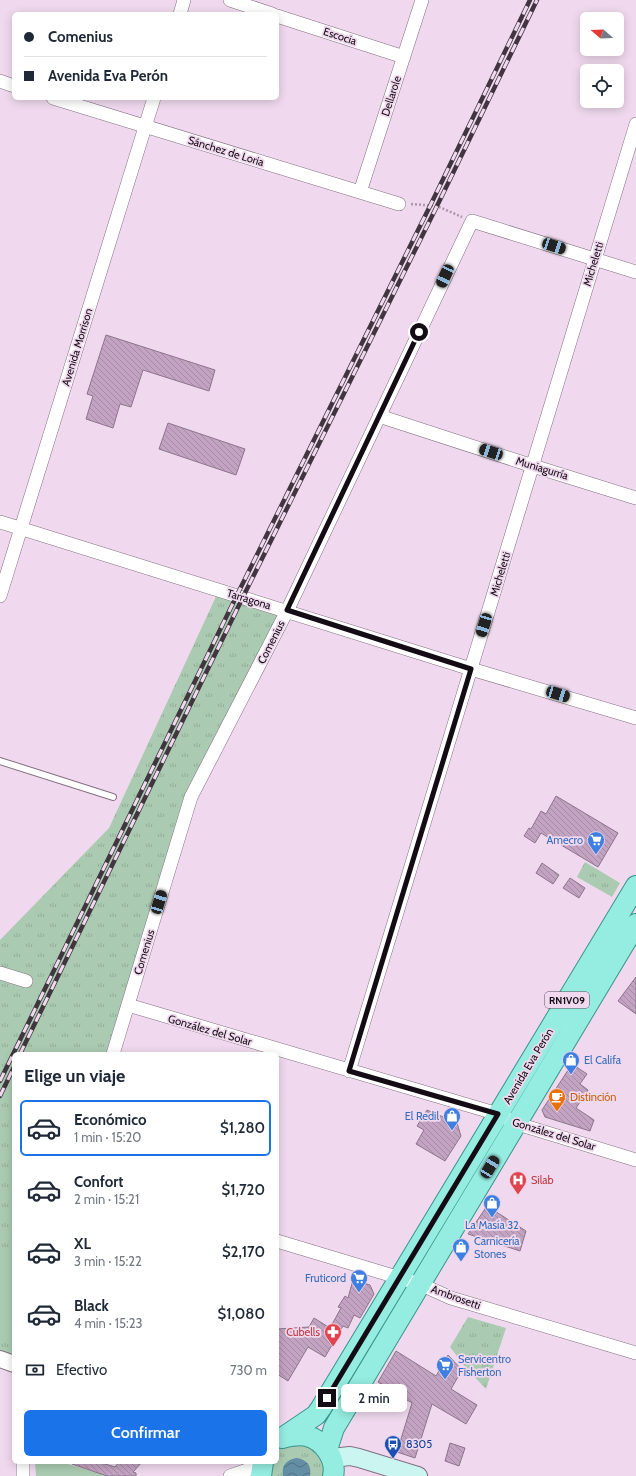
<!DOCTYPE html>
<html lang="es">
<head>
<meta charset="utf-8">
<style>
  :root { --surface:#fff; --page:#f2f2f3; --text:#1f2937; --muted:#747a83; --line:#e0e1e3; --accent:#1a73e8 }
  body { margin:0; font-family:Cabin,sans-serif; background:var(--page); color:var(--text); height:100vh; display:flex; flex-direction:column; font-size:15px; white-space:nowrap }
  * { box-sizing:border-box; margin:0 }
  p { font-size:13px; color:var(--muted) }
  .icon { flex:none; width:22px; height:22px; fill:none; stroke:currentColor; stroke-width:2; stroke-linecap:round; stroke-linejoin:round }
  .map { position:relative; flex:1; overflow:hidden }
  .side { position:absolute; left:12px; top:1052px; width:267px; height:412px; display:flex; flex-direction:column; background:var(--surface); border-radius:6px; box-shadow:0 2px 10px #0003 }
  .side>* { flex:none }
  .banner { position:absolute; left:12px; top:12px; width:267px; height:88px; border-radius:6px; box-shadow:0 2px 10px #0003; display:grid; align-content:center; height:88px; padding:0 12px; background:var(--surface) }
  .needle { width:26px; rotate:289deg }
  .fabs { position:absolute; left:580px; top:12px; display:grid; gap:8px }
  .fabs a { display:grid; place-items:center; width:44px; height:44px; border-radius:6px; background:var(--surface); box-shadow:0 2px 10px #0003; font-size:20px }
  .end { position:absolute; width:18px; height:18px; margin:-9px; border:5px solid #140c14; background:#fff; box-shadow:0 0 0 2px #fff }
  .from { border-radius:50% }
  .bubble { position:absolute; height:28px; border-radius:6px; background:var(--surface); box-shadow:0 2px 10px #0003; font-size:13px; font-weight:600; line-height:28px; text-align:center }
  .car { position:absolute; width:12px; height:24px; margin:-12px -6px; border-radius:5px; box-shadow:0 0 3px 1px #0007; background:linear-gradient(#222 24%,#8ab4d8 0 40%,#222 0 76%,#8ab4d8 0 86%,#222 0) }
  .banner b { display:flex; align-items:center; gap:14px; height:38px; font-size:15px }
  .banner b+b { border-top:1px solid var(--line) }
  .banner i { width:10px; height:10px; background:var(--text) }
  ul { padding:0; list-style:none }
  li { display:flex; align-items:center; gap:12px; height:56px; margin:0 8px 6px; padding:0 4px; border:2px solid transparent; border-radius:6px }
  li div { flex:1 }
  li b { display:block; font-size:15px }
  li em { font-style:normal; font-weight:600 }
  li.selected { border-color:var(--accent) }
  li>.icon { width:36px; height:36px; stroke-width:1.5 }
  h2 { padding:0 12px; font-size:18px; line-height:48px }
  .pay { display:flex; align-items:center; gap:10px; height:44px; padding:0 12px; font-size:15px }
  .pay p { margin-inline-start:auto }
  .action { display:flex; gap:8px; margin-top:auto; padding:8px 12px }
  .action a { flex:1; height:46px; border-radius:6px; background:var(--accent); color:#fff; font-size:16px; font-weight:600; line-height:46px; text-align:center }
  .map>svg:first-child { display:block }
  .grass { fill:url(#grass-tufts) }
  .green { fill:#aacbb1 }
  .water { fill:url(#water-waves) }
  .building { fill:url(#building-back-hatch); stroke:#8b768a }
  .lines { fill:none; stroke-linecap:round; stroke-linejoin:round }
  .service-casing { stroke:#836f82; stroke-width:8 }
  .minor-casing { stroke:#836f82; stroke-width:14 }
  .tertiary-casing { stroke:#836f82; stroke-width:18 }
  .secondary-casing { stroke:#836f82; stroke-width:20 }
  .primary-casing { stroke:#3a958c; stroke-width:22 }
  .path { stroke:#ab99a9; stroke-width:2.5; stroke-dasharray:2 2; stroke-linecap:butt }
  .service { stroke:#fff; stroke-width:6 }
  .minor { stroke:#fff; stroke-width:13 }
  .tertiary { stroke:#fff; stroke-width:16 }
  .secondary { stroke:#caf5f0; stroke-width:18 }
  .primary { stroke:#95ece1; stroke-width:20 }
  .rail-casing { stroke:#413640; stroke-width:4.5 }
  .rail { stroke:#f0d9ee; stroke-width:3; stroke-dasharray:9; stroke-linecap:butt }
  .route { stroke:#140c14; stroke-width:5 }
  .labels { text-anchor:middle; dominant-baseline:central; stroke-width:3.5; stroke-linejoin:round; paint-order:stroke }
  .shield { fill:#f0d9ee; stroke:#564a55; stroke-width:1 }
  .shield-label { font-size:10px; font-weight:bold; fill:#140c14 }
  .street-label { font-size:11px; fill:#140c14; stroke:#f0d9ee }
  .shop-label { font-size:11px; fill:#366cbe; stroke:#f0d9ee; text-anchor:end }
  .food-label { font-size:11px; fill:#c56008; stroke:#f0d9ee; text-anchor:start }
  .health-label { font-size:11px; fill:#be3a42; stroke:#f0d9ee; text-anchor:start }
  .transit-label { font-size:11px; fill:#164399; stroke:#f0d9ee; text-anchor:start }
</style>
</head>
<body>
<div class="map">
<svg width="636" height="1476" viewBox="0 0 636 1476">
  <defs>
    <pattern id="grass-tufts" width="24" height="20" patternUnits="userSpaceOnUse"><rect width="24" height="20" fill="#aacbb1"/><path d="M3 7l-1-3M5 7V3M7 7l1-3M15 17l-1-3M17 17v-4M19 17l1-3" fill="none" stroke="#91ad97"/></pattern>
    <pattern id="water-waves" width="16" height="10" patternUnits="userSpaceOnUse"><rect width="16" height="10" fill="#638ea4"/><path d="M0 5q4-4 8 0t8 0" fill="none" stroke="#507284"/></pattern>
    <pattern id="building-back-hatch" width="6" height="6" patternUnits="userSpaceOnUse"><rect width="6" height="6" fill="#c3a3c2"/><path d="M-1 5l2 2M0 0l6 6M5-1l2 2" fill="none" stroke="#a78ba6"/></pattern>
  </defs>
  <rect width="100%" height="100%" fill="#f0d9ee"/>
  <path class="grass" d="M219 590 287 611 191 797 113 1054H14V1364L0 1359V940L109 828Z
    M585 862 620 883 612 897 577 877Z
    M468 1317 506 1328 486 1389 466 1368 450 1347Z
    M307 1436 333 1476H261L263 1462H277V1442Z"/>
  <path class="green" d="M0 1247 14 1254V1334L0 1327Z
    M35 1462H61L108 1476H36Z"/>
  <path class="water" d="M296 1458C306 1459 312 1465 310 1476H283C281 1466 286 1460 296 1458Z"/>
  <path class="building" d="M106 335 215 370 209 391 143 370 131 407 120 404 113 428 86 419 93 396 87 394Z
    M168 423 245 449 236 475 159 449Z
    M556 796 618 833 598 867 541 833 535 843 524 836 529 828 531 829 541 811 546 814Z
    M542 863 559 875 553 884 536 873Z
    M570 878 585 888 579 898 563 888Z
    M636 977V1014L618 1001Z
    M572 1064 587 1074 580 1084 588 1090 576 1108 594 1120 590 1131 545 1117 542 1110Z
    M427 1110 457 1123 461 1136 445 1161 416 1144 424 1130 417 1126Z
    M487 1206 526 1231 520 1251 468 1234Z
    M353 1280 370 1285 374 1294 360 1318 354 1315 348 1328 343 1326 325 1357 308 1347 288 1381 277 1374V1329L309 1327 314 1318 330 1328 341 1308 338 1307 345 1296 348 1298Z
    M396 1351 436 1376 448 1355 462 1370 451 1389 477 1405 466 1424 432 1404 415 1458 397 1452 412 1403 378 1382Z
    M450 1443 465 1448 459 1466 445 1461Z
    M72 1462H98L115 1467 119 1462H142L133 1472 136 1473V1476H107L72 1464Z"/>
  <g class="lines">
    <g class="service-casing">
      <path id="service" d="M0 761 113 797"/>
    </g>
    <g class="minor-casing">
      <path id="minor" d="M230 0 272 14
        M180 14 184 0
        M277 16 404 57
        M0 81 14 86
        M53 98 399 204
        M360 192 422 0
        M379 416 533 466 636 498
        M0 522 471 669 636 718
        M0 596 154 98
        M0 973 26 981
        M128 1005 498 1114 518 1124 636 1160
        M113 1054 191 797 287 611 472 221 636 272
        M349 1071 636 124
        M277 1241 420 1284 451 1298 636 1353
        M23 1462V1476
        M230 1476 261 1465"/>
    </g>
    <g class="tertiary-casing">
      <path id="tertiary" d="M0 1359 14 1364"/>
    </g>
    <g class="secondary-casing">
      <path id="secondary" d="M332 1458 350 1456 359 1458 418 1476"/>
    </g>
    <g class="primary-casing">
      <path id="primary" d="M282 1438 316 1415 321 1408 636 886
        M282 1438C290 1436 298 1434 307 1436 323 1440 337 1459 333 1476
        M327 1450 334 1428 636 924
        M261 1476 263 1462"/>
    </g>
    <path class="path" d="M411 204 437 206 462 217"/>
    <use href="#service" class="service"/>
    <use href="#minor" class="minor"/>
    <use href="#tertiary" class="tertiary"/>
    <use href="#secondary" class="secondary"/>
    <use href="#primary" class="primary"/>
    <g class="rail-casing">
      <path id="rail" d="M20 1054 243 597 437 206 537 0
        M0 1081 237 595 431 204 530 0
        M0 1096 14 1067"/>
    </g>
    <use href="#rail" class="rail"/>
  </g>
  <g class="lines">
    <path class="route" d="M327 1398 498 1114 349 1071 471 669 287 610 419 332"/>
  </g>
  <defs>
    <g id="supermarket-pin" transform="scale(0.9)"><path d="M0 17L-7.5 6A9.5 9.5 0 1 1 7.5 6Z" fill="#3f7fe0" stroke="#f0d9ee"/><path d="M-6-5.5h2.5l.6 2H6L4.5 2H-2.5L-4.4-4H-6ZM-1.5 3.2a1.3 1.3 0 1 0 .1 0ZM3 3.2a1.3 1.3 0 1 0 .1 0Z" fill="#fff"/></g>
    <g id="shop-pin" transform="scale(0.9)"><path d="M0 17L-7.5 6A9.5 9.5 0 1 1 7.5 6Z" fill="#3f7fe0" stroke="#f0d9ee"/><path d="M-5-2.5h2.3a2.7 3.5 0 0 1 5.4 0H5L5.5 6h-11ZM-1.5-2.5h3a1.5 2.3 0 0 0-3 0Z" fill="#fff"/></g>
    <g id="cafe-pin" transform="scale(0.9)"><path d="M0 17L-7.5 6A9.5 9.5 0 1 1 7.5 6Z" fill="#e8710a" stroke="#f0d9ee"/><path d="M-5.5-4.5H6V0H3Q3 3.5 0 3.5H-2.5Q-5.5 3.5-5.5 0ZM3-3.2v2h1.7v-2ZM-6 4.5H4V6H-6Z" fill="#fff"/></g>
    <g id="hospital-pin" transform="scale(0.9)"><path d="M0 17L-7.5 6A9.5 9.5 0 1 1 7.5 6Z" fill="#e0444e" stroke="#f0d9ee"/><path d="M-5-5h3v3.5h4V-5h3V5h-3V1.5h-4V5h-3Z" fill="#fff"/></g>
    <g id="pharmacy-pin" transform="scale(0.9)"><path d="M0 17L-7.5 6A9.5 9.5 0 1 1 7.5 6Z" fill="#e0444e" stroke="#f0d9ee"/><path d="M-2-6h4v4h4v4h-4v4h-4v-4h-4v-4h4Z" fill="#fff"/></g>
    <g id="bus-pin" transform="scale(0.9)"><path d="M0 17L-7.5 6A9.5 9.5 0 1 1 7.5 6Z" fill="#1a4fb4" stroke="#f0d9ee"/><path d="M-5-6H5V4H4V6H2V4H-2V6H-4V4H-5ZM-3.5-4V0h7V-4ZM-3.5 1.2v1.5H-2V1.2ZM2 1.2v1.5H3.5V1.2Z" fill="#fff"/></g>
  </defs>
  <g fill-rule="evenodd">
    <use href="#supermarket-pin" x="596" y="840"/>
    <use href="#shop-pin" x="571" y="1060"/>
    <use href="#cafe-pin" x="557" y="1097"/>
    <use href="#shop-pin" x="452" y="1116"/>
    <use href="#hospital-pin" x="518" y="1180"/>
    <use href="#shop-pin" x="492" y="1203"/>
    <use href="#shop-pin" x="461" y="1247"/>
    <use href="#supermarket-pin" x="359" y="1278"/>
    <use href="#pharmacy-pin" x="333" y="1332"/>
    <use href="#supermarket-pin" x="445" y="1365"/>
    <use href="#bus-pin" x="393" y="1444"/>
  </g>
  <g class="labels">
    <rect class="shield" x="545" y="992" width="44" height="16" rx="3"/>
    <g class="shield-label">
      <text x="567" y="1000">RN1V09</text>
    </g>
    <g class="street-label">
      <text transform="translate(340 36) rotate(18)">Escocia</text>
      <text transform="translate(391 96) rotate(-72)">Dellarole</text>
      <text transform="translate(226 151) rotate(17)">Sánchez de Loria</text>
      <text transform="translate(593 264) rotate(-73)">Micheletti</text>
      <text transform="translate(77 347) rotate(-73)">Avenida Morrison</text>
      <text transform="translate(542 468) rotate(17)">Muniagurría</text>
      <text transform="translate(500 574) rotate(-73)">Micheletti</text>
      <text transform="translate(249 599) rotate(17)">Tarragona</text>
      <text transform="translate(271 642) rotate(-63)">Comenius</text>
      <text transform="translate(144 952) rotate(-73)">Comenius</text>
      <text transform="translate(210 1030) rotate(16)">González del Solar</text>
      <text transform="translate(528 1066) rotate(-59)">Avenida Eva Perón</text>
      <text transform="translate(554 1134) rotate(17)">González del Solar</text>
      <text transform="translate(456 1297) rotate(20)">Ambrosetti</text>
    </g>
    <g class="shop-label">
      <text x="583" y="840">Amecro</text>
      <text x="584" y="1060" text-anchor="start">El Califa</text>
      <text x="439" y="1116">El Redil</text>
      <text x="492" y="1225" text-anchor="middle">La Masía 32</text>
      <text x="474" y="1241" text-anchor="start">Carnicería<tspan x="474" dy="13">Stones</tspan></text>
      <text x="346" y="1278">Fruticord</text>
      <text x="458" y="1359" text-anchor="start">Servicentro<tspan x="458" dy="13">Fisherton</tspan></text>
    </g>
    <g class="food-label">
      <text x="570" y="1097">Distinción</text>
    </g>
    <g class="health-label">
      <text x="531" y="1180">Silab</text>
      <text x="320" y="1332" text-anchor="end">Cubells</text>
    </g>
    <g class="transit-label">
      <text x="406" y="1444">8305</text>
    </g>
  </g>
</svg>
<div class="fabs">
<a><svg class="needle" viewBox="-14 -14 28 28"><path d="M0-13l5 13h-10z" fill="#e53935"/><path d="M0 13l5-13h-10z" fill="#747a83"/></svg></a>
<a><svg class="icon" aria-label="locate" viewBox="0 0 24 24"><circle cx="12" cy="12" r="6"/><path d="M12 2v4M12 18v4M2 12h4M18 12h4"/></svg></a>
</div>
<i class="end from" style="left:419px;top:332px"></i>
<i class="end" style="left:327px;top:1398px"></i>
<div class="bubble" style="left:341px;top:1384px;width:66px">2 min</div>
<i class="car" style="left:554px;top:246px;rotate:108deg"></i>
<i class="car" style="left:445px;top:276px;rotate:205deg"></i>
<i class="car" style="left:491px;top:452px;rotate:288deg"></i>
<i class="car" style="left:484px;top:625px;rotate:197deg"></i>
<i class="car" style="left:558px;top:694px;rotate:107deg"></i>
<i class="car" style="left:159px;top:902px;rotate:17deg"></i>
<i class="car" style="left:490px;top:1167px;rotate:31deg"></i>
<div class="banner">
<b><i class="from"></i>Comenius</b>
<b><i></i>Avenida Eva Perón</b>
</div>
<section class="side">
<h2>Elige un viaje</h2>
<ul>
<li class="selected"><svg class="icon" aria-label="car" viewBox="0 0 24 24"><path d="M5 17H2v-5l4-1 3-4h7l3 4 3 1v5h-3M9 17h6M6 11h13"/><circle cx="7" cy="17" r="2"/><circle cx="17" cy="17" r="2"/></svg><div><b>Económico</b><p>1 min · 15:20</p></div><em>$1,280</em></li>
<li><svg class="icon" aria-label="car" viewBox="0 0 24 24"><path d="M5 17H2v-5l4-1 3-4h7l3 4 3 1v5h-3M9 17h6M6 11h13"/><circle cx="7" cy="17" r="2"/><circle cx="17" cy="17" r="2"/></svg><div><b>Confort</b><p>2 min · 15:21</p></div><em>$1,720</em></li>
<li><svg class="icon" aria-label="car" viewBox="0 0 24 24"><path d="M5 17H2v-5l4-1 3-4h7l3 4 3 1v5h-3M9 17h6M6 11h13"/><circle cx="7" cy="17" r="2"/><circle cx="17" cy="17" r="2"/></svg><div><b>XL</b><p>3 min · 15:22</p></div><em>$2,170</em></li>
<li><svg class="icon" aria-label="car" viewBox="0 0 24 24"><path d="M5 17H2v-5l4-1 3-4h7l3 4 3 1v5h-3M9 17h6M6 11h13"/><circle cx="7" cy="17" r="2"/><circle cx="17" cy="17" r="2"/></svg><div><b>Black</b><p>4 min · 15:23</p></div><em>$1,080</em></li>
</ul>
<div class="pay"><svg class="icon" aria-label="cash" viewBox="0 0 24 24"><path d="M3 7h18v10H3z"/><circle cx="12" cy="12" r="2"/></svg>Efectivo<p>730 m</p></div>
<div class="action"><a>Confirmar</a></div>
</section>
</div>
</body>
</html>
